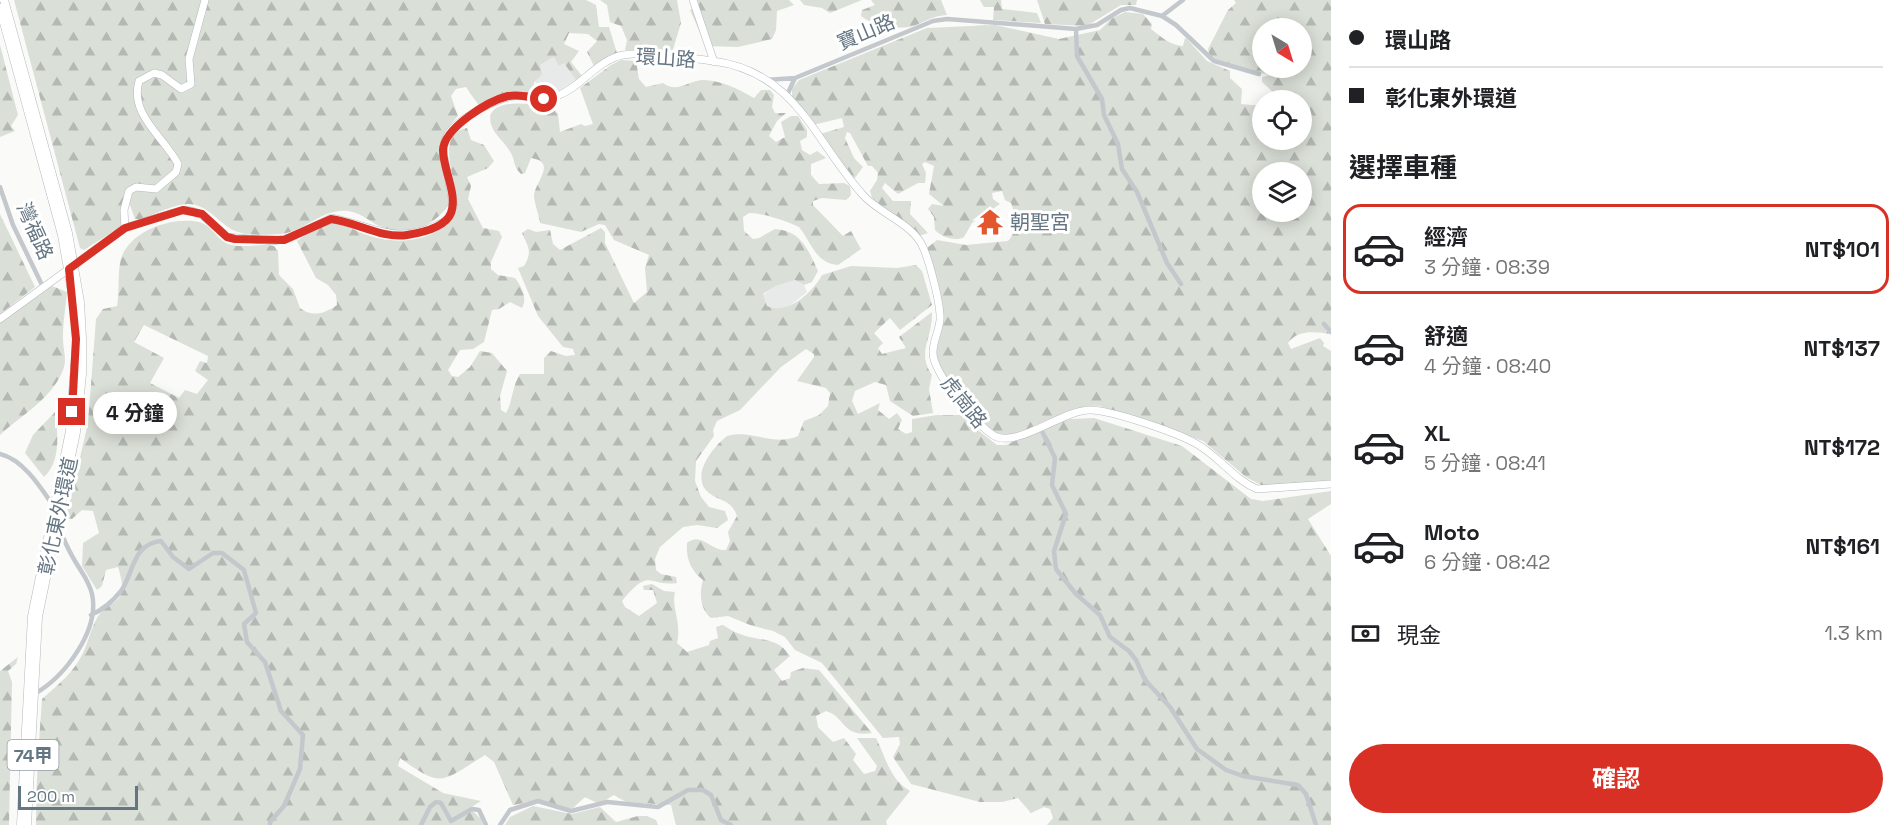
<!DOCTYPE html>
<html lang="zh-TW">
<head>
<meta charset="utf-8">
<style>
  :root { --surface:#fff; --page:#f6f6f6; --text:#202124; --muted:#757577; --line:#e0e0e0; --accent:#d93025 }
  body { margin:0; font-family:"Space Grotesk","Noto Sans TC",sans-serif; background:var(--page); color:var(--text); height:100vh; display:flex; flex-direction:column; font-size:22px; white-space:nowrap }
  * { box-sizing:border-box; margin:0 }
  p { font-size:20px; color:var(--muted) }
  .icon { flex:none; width:33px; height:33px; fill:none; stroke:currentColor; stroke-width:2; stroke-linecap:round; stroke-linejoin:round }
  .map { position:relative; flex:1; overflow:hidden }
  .side { display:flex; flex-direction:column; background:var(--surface); width:570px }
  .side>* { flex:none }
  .banner { display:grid; align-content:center; height:132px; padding:0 18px; background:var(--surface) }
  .needle { width:39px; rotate:142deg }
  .buttons { position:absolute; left:1252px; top:18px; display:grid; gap:12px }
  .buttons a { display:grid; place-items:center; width:60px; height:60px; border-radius:50%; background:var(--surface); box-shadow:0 3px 15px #0003; font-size:30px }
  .scale { position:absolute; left:18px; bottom:15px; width:120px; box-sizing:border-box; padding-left:6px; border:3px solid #657683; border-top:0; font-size:16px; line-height:21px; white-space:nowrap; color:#657683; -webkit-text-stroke:4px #fff; paint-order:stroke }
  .end { position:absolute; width:27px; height:27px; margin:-14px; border:8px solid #d93025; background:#fff; box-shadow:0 0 0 3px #fff }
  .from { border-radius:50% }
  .bubble { position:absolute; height:42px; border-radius:21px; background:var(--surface); box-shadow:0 3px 15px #0003; font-size:20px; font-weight:700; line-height:42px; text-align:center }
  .banner b { display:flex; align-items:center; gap:21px; height:57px; font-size:22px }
  .banner b+b { border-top:2px solid var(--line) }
  .banner i { width:15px; height:15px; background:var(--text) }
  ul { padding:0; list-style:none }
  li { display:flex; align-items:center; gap:18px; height:90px; margin:0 12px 9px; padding:0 6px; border:3px solid transparent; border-radius:18px }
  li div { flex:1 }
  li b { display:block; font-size:22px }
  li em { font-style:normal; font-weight:700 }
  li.current { border-color:var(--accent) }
  li>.icon { width:54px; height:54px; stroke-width:1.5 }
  h2 { padding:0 18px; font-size:27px; line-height:72px }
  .pay { display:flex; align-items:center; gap:15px; height:66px; padding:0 18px; font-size:22px }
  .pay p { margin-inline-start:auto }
  .action { display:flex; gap:12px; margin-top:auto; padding:12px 18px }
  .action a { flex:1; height:69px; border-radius:36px; background:var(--accent); color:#fff; font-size:24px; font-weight:700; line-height:69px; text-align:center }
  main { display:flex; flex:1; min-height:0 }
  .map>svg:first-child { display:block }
  .built { fill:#e8e9e9 }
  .forest { fill:url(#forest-firs); fill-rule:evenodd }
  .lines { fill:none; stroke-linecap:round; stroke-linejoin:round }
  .secondary-casing { stroke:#b3babf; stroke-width:8 }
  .primary-casing { stroke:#b5babe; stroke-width:9 }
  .street { stroke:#c3c8cc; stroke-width:4.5 }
  .secondary { stroke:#fff; stroke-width:7 }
  .primary { stroke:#fff; stroke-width:8 }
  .route { stroke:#d93025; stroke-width:8 }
  .labels { text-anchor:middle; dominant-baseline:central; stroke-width:6; stroke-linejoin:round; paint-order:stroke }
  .shield { fill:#fff; stroke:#939fa8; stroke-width:1.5 }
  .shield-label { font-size:18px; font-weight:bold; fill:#657683 }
  .street-label { font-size:20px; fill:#657683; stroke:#fff }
  .poi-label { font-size:20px; fill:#657683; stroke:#fff; text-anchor:start }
</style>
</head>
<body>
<main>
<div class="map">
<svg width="1331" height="825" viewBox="0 0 1331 825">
  <defs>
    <pattern id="forest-firs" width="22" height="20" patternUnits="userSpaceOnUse" patternTransform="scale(1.5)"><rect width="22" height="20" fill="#dadfd7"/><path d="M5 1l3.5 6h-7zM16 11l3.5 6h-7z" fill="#b4b9b4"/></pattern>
  </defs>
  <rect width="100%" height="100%" fill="#fafaf8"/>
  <path class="built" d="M554 57 564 62 576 80 553 95 533 94 540 65Z
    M795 280 804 285 807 292 787 308 772 309 767 306 763 295 776 286Z"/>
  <path class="forest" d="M14 0H586L596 5 599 27H609L617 53 595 68 587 52 597 41 588 34 569 33 564 44 579 51 571 62 582 76 576 80 564 63 559 66 554 57 540 65 542 74 534 83 533 94 512 92 480 107 466 87 456 89 451 96 458 116C429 146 446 169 449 205 431 229 405 239 377 225 369 220 358 212 348 211 322 208 305 232 280 234 267 235 247 236 235 231 219 224 208 204 188 204 174 204 154 215 140 219H135L130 205 124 208 122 226 84 250 80 248Z
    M600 0H677L681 23 671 56 659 52 625 50 627 40 621 26 610 22 607 5Z
    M695 0H789L794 5 777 11 776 30 772 39 738 47 706 46 690 10 697 6Z
    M800 0H862L830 13 822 8 804 5Z
    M871 0H941L947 15C933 16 928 20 916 25 901 31 873 26 861 16L862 10 875 5Z
    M980 0H1001L1002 9 1037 13 1041 23 993 20 994 7H984Z
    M1037 0H1137L1136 5H1121L1087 26 1045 24Z
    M1234 0H1331V334C1316 332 1298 329 1288 343L1291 349 1320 338 1324 343 1323 346 1331 351V480L1271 487 1261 485 1246 477 1203 441 1099 406C1066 404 1045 426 1015 435 1006 438 999 435 991 432L937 367 934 351 943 323 927 248 937 240 966 245 1008 241C1018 231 1016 215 1011 203L1005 200 1002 191 992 193 993 199 1000 204 972 223 964 237C956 242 941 237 935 230L934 217 928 209 932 204 944 206 929 194 934 166 925 162 922 164 926 173 925 183H918L898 194 885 183 882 188 893 201H911L910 214 928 233 919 236 873 200 870 191 877 180 878 173 872 166H868L850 133 847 132 845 138 854 158 863 167 854 179 820 134 844 127 842 118 813 125 792 98V89L799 80 927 28 995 25 1059 39 1100 30 1111 19 1125 12 1143 14 1152 24 1151 29C1160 36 1171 46 1183 46L1185 38 1187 39 1207 61 1230 71V78L1242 89 1241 104 1263 106V140H1302V100H1276V95L1262 82V77L1270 75 1221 63 1209 54 1208 49 1228 10 1236 3ZM1263 28H1302V68H1263ZM1263 172H1302V212H1263Z
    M0 45 18 115 11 126 15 131 0 137Z
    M621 60 636 61 639 79 646 87 663 83C678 94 688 80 704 80 723 81 738 89 754 98L761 90H770L774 95 772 107 775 113H786L777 121 769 136 776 142 785 137 781 122 791 116H798L807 130V137L800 141 802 150 810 155 817 151 826 158 811 164V175L819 184 844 183 850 186 851 195 846 200 822 198 813 201V205L843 236 851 231 861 249 838 265C815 263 812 243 799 227 786 221 763 213 749 213L743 217 744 231 753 239 759 238 775 229C801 231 808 249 818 271L812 282 804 285 795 280 776 286 763 294 767 306C787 316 813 292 822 275L851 266 897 268 916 265 922 271 932 305 900 330 890 318 874 333 883 343 878 348 882 354 906 348 899 337 932 312C933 339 916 352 932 375L929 389 933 413 913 416 890 401 886 385 875 382 855 391 852 401 858 414 880 403 878 410 889 419 897 413 902 420 898 429 906 434 912 432V419L937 415H970L979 431 997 445H1006L1055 423 1071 419 1094 418 1182 446 1251 499 1263 501 1331 491V504L1308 519 1331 556V825H1047L1053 818 1050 809 1044 807 1031 813 1018 798 1002 802H980L911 784 893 757 900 744 899 737 883 738 822 663 795 650 785 637 773 631 750 625 728 616 711 618C700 609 699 593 703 580 690 570 686 558 687 543 701 531 711 551 726 550L730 541 728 532 737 516C731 499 720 502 709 493 689 476 713 447 727 436 751 429 774 447 798 436L804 421 819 415 828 406 830 393 826 388 797 381 814 357V354L806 349 781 367 740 410 717 421 713 430 714 436 696 461 695 481 701 497 709 507 725 511 728 520 717 528 697 525 683 527 660 547 655 559 656 570 661 574 676 577 677 583C647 587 651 566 622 601L625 607 639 616 657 603 653 590H644L643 586 652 584 664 591 675 592C671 608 682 622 677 643L687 652 709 645 710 641 718 638 716 627 723 625C728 628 734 632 740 634 760 642 777 636 790 656L774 670 782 681 790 678 791 672 803 668 819 670 872 733C842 738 846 717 826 711L816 716 818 727 833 742 844 738 856 754 853 760 864 774 875 771 877 766 857 738H876C886 758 890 780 910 791L886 821 887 825H676L671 805 626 802 614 795 599 804 585 797 573 808 568 809 541 800 513 805 494 762 485 755C441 782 443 789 400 758L398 766 443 793 481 801 470 808 481 819 483 825H36C36 782 39 741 42 699 58 685 74 672 83 653 88 642 91 629 97 618 110 596 131 608 118 567L106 570 102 586 97 590 82 566 83 543 99 533 93 511 82 510 72 519 66 518 88 423 96 319 103 309 117 306C120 290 117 274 121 259 129 231 172 216 199 222 213 226 216 239 228 244 243 249 260 243 274 246L278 251 279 275 293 289 300 308C312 318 326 313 337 305L336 295 328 285 316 278 297 241C306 236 314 225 323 223 335 221 348 227 359 232 389 244 418 245 446 226 476 204 424 137 467 128L471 140 484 145 494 161 488 168 467 177 471 186 468 199 483 228 499 231 502 237 491 262V269L498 275 515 278C521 286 528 298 522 308L510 302 499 309 492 310 484 342 473 349 460 350 448 370 452 376 458 377 470 367 480 351 492 353 507 371 500 396 501 410 506 413C513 401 512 386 520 374H544V358L551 351 566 356 575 355 573 349 563 347 538 316 518 268 524 266C533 251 528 247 522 233L528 229 536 232 550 230 553 244 560 250 601 228 605 232V243L634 303 647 292 645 268 649 255 614 240 605 225 599 224 581 232 540 223C539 214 534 203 534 195 536 181 557 162 531 158L525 173 521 174C512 166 516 159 509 150 504 142 496 136 492 127 479 94 539 104 554 109L558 114 560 132 581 124 585 126 593 124 580 88 611 65ZM144 325 208 356 207 363 200 361 195 371 208 380 197 394 185 390 179 398 150 383 164 358 134 342Z
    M0 214 35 287 0 314Z
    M52 286 67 292C66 306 63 320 63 335 62 345 67 358 64 367 54 398 22 414 0 435V322Z
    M55 412C58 434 61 461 44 477L25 453 33 435Z
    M18 657 16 664 8 671 12 682 9 825H0V671Z
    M533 806 572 814 600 807 616 822 638 816H647L656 820 658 825H505L510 817Z"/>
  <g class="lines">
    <g class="secondary-casing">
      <path id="secondary" d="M693 0 714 62
        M125 228 124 210 129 191 136 187 156 189 176 172 178 164C165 138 129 115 139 81L154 73 162 75 181 89 191 84 189 59 205 0
        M0 319 125 228 149 220 183 210 192 211 202 215 227 237 273 241 290 238 331 218C372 225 395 246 437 225 443 223 449 219 451 213 455 203 450 190 449 181 446 167 440 149 447 136 455 120 501 95 518 96 532 96 544 101 557 96 580 88 597 60 623 55 650 50 685 58 713 61 797 72 814 141 863 195 879 213 911 223 922 245 929 259 941 305 940 320 939 331 933 341 933 352 932 372 976 424 993 435 1015 450 1062 410 1090 410 1111 410 1175 432 1195 443 1218 455 1233 479 1257 489L1331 484"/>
    </g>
    <g class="primary-casing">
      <path id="primary" d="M4 0 68 233 80 302 82 338V374L76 432 38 617 27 825
        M0 8 62 235 74 303 77 339 70 431 32 616 21 825"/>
    </g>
    <path class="street" d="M1162 16 1176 25 1214 61 1259 74
      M1076 29 1077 56 1102 99 1104 115 1118 144 1122 169 1137 192 1167 263 1181 284
      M766 80 795 78 933 21 947 19 1076 29 1097 25 1121 10 1130 8 1162 16 1183 0
      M787 95 795 78
      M0 187 13 225 43 287
      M1324 324 1331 332
      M1040 427 1055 458 1052 485 1066 514 1054 551 1056 569 1076 594 1100 615 1110 637 1129 651 1136 660 1145 680 1170 707 1197 749 1226 770 1243 776 1298 785 1306 794 1316 825
      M0 454C24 460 41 488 54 507
      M91 615C102 610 113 601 121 591 134 573 132 544 161 541L173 557 189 569 213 553H222L244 570 256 613 244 624 247 642 265 662 281 711 303 735 300 769 284 806 270 822V825
      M36 693C65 676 100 630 92 594 89 581 82 573 75 561 68 550 63 537 57 524
      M421 825 430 807 436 802 441 803 451 821 472 809 479 810 486 825
      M500 825 510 810 538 801 571 811 607 802 658 807 688 790H703L711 795 721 820 731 825"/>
    <use href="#secondary" class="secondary"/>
    <use href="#primary" class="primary"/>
  </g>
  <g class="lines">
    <path class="route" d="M72 412 76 339 69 269 125 228 183 210 202 214 227 237 235 239 284 240 331 219C356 222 382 239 407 235 420 233 445 228 451 213 458 195 443 169 443 150 444 128 488 101 508 96 519 94 532 97 544 99"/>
  </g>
  <defs>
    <g id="temple-bare" transform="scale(2.07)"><path d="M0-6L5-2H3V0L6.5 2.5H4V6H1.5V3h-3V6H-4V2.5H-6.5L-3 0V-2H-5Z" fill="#e4572e" stroke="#fff" stroke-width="2.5" paint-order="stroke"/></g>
  </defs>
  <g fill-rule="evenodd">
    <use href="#temple-bare" x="990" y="222"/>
  </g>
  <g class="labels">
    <rect class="shield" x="7.5" y="740" width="51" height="30" rx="4.5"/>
    <g class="shield-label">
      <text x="33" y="755">74甲</text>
    </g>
    <g class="street-label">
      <text transform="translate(866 32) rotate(-23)">寶山路</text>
      <text transform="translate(666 58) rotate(4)">環山路</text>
      <text transform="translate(35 231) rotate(66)">灣福路</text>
      <text transform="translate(964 402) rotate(51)">虎崗路</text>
      <text transform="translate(58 516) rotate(-78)">彰化東外環道</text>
    </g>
    <g class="poi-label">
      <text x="1010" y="222">朝聖宮</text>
    </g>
  </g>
</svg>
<div class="buttons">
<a><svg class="needle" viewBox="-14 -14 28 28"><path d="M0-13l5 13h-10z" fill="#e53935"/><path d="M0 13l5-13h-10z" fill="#757577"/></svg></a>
<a><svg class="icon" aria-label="locate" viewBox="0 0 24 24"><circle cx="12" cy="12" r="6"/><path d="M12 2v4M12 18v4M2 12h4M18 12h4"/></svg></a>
<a><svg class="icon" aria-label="layers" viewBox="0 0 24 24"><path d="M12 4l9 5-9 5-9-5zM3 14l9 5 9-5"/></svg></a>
</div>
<div class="scale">200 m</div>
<i class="end from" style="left:544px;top:99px"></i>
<i class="end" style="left:72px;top:412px"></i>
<div class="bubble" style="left:93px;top:392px;width:84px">4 分鐘</div>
</div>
<section class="side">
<div class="banner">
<b><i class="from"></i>環山路</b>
<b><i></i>彰化東外環道</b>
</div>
<h2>選擇車種</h2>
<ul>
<li class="current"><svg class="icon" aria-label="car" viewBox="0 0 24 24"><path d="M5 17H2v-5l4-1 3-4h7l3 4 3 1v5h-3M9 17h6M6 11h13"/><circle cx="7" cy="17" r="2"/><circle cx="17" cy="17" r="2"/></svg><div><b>經濟</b><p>3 分鐘 · 08:39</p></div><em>NT$101</em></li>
<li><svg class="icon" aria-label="car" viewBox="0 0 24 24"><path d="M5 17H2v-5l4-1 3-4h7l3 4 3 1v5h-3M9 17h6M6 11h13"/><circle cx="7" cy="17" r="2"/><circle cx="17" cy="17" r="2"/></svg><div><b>舒適</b><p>4 分鐘 · 08:40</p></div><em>NT$137</em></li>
<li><svg class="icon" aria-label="car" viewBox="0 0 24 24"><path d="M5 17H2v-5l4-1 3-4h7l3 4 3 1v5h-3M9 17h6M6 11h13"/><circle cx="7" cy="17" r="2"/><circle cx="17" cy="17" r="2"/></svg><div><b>XL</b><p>5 分鐘 · 08:41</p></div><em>NT$172</em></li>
<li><svg class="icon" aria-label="car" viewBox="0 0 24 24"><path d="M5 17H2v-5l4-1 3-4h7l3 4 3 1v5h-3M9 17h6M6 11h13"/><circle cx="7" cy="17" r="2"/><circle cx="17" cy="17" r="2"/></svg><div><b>Moto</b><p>6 分鐘 · 08:42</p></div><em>NT$161</em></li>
</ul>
<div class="pay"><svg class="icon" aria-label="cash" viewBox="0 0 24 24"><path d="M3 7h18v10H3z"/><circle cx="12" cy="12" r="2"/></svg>現金<p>1.3 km</p></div>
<div class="action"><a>確認</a></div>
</section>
</main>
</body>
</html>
